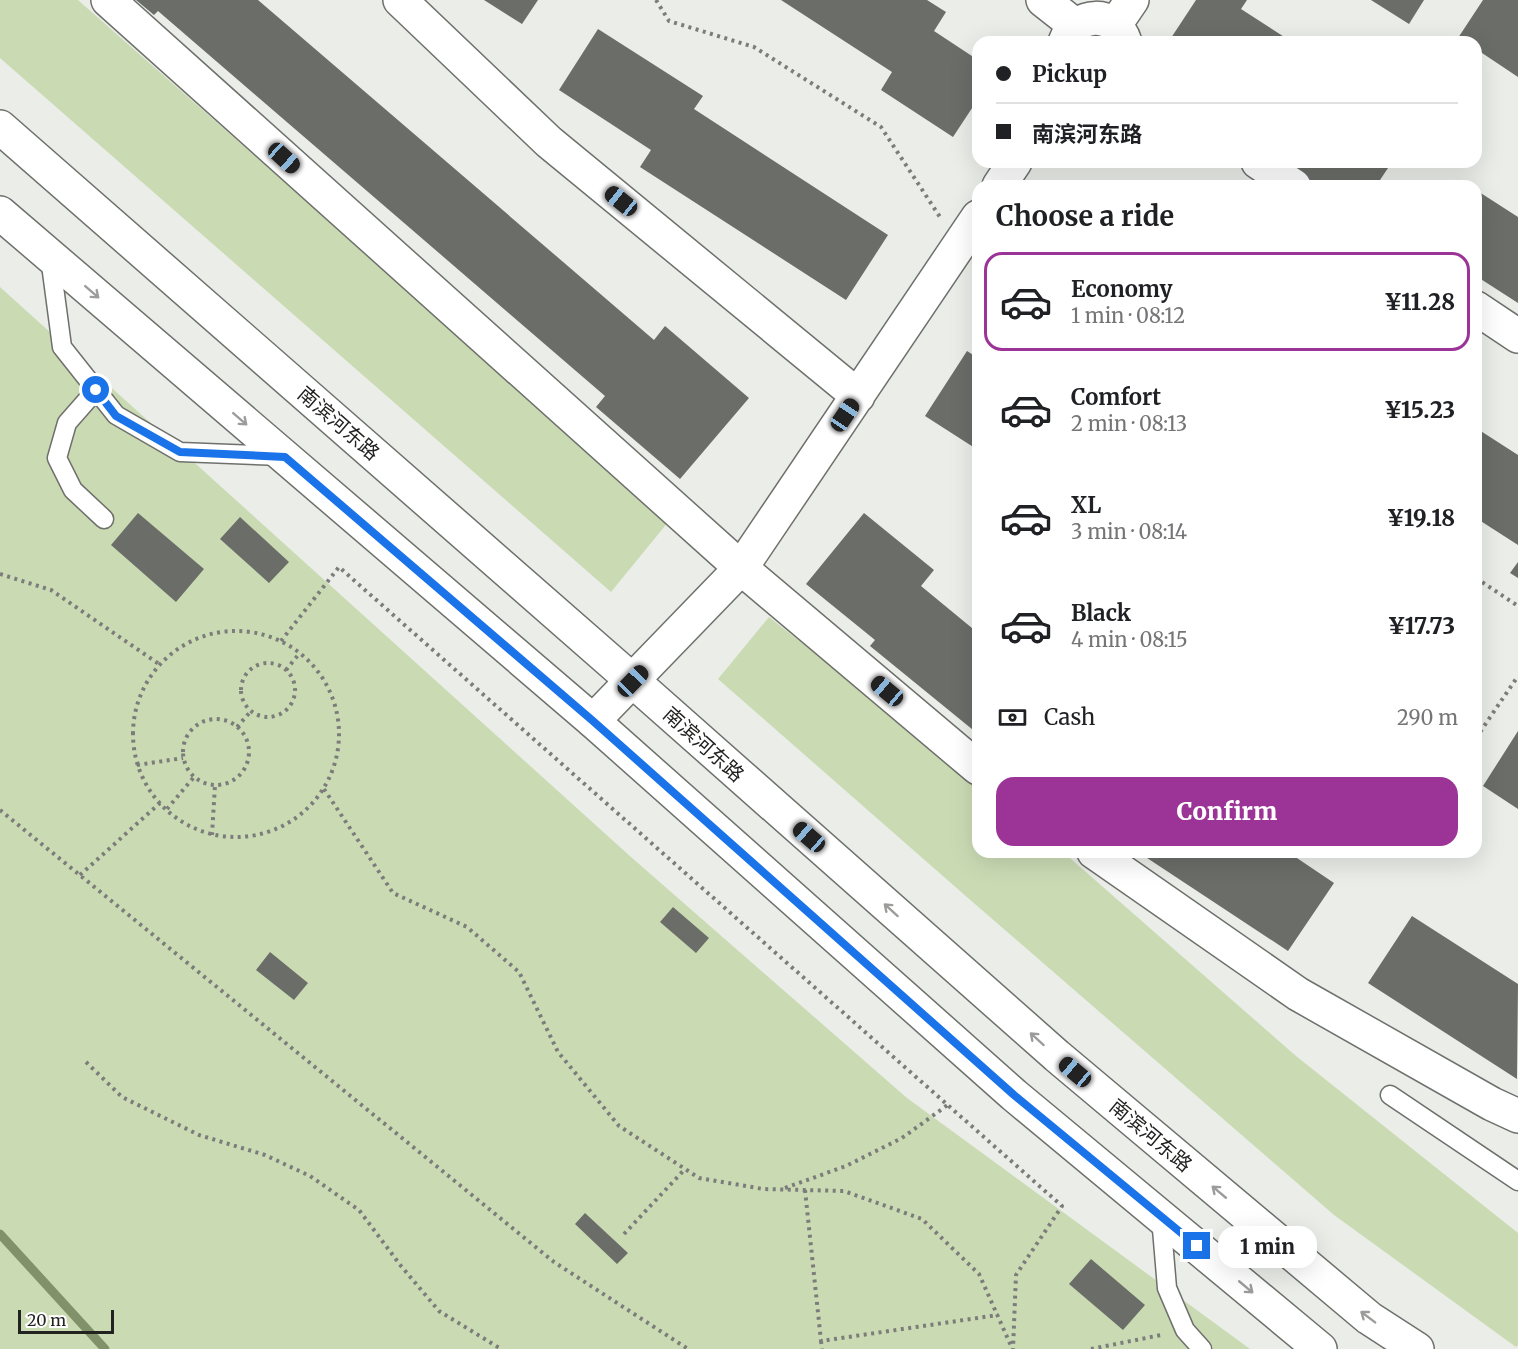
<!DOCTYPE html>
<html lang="en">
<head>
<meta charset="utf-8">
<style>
  :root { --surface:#fff; --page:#f2f2f2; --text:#202124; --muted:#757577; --line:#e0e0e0; --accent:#9c3498 }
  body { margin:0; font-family:Merriweather,"Noto Sans SC",serif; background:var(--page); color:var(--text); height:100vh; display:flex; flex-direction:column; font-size:22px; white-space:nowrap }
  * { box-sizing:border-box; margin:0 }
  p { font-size:20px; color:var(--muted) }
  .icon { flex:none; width:33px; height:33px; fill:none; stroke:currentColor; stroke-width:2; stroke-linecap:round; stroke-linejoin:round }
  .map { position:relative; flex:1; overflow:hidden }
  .drawer { position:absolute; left:972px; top:180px; width:510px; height:678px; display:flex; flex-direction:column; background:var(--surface); border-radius:18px; box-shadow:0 6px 24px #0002 }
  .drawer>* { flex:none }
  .hud { position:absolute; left:972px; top:36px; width:510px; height:132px; border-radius:18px; box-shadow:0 6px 24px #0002; display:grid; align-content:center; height:132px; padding:0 24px; background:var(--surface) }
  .scale { position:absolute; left:18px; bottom:15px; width:96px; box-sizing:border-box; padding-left:6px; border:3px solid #222221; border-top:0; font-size:16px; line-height:21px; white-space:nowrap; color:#222221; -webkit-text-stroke:4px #fff; paint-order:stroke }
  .end { position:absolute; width:27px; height:27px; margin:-14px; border:8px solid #1a73e8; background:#fff; box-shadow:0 0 0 3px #fff }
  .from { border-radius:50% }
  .bubble { position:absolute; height:42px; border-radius:18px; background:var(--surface); box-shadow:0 6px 24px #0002; font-size:20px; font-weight:800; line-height:42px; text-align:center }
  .car { position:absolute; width:18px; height:36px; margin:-18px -9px; border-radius:8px; box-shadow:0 0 4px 2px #0007; background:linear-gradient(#222 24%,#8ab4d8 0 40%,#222 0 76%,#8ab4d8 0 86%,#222 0) }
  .hud b { display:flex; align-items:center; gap:21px; height:57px; font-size:22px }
  .hud b+b { border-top:2px solid var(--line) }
  .hud i { width:15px; height:15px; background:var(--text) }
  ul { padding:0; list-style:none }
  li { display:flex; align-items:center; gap:18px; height:99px; margin:0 12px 9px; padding:0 12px; border:3px solid transparent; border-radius:18px }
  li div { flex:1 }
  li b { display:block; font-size:22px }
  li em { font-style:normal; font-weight:800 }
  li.on { border-color:var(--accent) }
  li>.icon { width:54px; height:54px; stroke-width:1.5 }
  h2 { padding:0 24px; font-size:27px; line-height:72px }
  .pay { display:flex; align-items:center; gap:15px; height:66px; padding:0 24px; font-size:22px }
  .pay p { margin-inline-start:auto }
  .cta { display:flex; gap:12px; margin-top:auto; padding:12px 24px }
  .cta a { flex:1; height:69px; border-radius:18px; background:var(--accent); color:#fff; font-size:24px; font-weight:800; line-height:69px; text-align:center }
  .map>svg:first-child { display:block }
  .green { fill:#cadbb4 }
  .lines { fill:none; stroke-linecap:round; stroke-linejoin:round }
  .stream { stroke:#81926a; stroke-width:9 }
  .building { fill:#6b6d68 }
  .lane-casing { stroke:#6e706c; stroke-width:21 }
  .street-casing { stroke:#6e706c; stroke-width:36 }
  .secondary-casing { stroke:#6e706c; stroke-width:36 }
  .path { stroke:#7c7d7b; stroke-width:4; stroke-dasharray:3 4.5; stroke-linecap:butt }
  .lane { stroke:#fff; stroke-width:18 }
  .street { stroke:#fff; stroke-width:33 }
  .secondary { stroke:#fff; stroke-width:33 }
  .oneway { stroke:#9c9c9b }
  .route { stroke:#1a73e8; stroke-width:8 }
  .labels { text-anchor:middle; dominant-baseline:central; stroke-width:4.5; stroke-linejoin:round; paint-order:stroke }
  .street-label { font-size:20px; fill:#222221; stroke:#fff }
</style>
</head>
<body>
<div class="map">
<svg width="1518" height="1349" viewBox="0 0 1518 1349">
  <rect width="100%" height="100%" fill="#eaede8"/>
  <path class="green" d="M0 0H78L669 521 611 592 0 58Z
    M0 287 631 857 907 1098 1250 1349H0Z
    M769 617 978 782V852H1063L1296 1056 1518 1233V1345L1516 1347 1334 1215 968 898 718 679Z"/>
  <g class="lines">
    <path class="stream" d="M0 1234 105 1349"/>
  </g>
  <path class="building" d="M136 0H258L654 340 665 326 749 398 680 479 596 407 605 396 158 11 154 15Z
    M484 0H538L522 24Z
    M781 0H927L946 12 934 31 978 60V99L953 137 881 90 892 72Z
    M1196 0H1247L1241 9 1292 42H1171L1169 41Z
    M1371 0H1424L1409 24Z
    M1483 0H1518V77L1476 49V42H1465L1458 38Z
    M598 29 703 96 694 109 888 235 846 300 640 167 651 150 559 90Z
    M1282 162H1392L1376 186H1319Z
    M1476 190 1518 217V303L1476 276Z
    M967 351 978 358V450L925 416Z
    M1476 428 1518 455V545L1476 518Z
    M138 513 204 569 176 602 111 545Z
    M864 513 934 570 921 586 978 633V734L870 646 875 640 806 584Z
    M240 517 289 562 269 583 220 539Z
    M1518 562V578L1510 573Z
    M1518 731V809L1483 786Z
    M1138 852H1288L1334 883 1288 951Z
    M673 907 709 938 696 953 660 922Z
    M1412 916 1518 984 1517 1079 1368 983Z
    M270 952 308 983 294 1000 256 970Z
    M585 1213 628 1253 617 1264 575 1224Z
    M1091 1259 1145 1305 1123 1330 1069 1284Z"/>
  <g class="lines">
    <g class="lane-casing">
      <path id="lane" d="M50 257 62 347 116 415 180 452 282 456
        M96 390 67 423 57 458 73 490 104 519
        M1390 1095 1518 1181
        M1161 1217 1167 1288 1185 1330 1202 1349"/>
    </g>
    <g class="street-casing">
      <path id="street" d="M108 0 741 568 978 768
        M400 0 549 142 858 396
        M1043 0 1076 26
        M1115 25 1132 0
        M1065 42C1076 11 1115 10 1125 42
        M1258 162 1294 186
        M999 186 1015 162
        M1476 308 1518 336
        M593 721 741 568 978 217
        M1094 852 1298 994 1492 1104 1518 1116"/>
    </g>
    <g class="secondary-casing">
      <path id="secondary" d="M0 127 633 681 1057 1056 1369 1318 1417 1349
        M0 213 593 721 1014 1095 1320 1349"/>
    </g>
    <path class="path" d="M656 0 669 21 754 47 881 127 940 217
      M0 574 51 590 159 664
      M1476 578 1518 606
      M133 734a103 103 0 1 1 206 0a103 103 0 1 1-206 0Z
      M281 641 339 567 1062 1206 1016 1275 1013 1349
      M241 690a27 27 0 1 1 54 0a27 27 0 1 1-54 0Z
      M286 670 299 654
      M183 752a33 33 0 1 1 66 0a33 33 0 1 1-66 0Z
      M237 727 251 711
      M1476 738 1518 676
      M137 765 183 758
      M324 789 393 893 467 927 519 972 558 1052 619 1126 699 1178 763 1189 844 1191 922 1219 979 1274 1012 1348
      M167 809 194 777
      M0 810 554 1262 688 1349
      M212 835 215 785
      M80 875 160 803
      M86 1062 122 1097 199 1135 265 1155 310 1176 359 1210 401 1266 439 1311 501 1349
      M785 1188 846 1166 902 1138 949 1104
      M805 1190 821 1341 998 1315
      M624 1234 685 1169
      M821 1341 822 1349
      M1091 1349 1161 1335"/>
    <use href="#lane" class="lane"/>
    <use href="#street" class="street"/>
    <use href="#secondary" class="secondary"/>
  </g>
  <defs><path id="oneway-shaft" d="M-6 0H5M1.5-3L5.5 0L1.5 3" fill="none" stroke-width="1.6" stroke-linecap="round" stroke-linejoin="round" transform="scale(1.5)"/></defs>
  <g class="oneway">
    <use href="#oneway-shaft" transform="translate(92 292) rotate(41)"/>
    <use href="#oneway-shaft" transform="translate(240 419) rotate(41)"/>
    <use href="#oneway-shaft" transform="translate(891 910) rotate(-138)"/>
    <use href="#oneway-shaft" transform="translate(1037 1039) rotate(-138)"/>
    <use href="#oneway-shaft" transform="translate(1219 1192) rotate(-140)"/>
    <use href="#oneway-shaft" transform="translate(1246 1287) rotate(40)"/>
    <use href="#oneway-shaft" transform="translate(1368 1317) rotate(-143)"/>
  </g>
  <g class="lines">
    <path class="route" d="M96 390 116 416 180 452 285 457 593 721 1014 1095 1197 1246"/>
  </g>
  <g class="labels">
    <g class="street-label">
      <text transform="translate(339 423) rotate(41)">南滨河东路</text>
      <text transform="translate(704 744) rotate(42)">南滨河东路</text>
      <text transform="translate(1151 1135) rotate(40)">南滨河东路</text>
    </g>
  </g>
</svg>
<div class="scale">20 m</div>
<i class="end from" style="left:96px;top:390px"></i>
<i class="end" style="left:1197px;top:1246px"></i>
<div class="bubble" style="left:1218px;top:1226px;width:99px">1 min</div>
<i class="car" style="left:284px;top:158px;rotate:132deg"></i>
<i class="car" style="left:621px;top:201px;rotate:309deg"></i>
<i class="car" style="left:845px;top:415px;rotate:34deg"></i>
<i class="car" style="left:633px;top:681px;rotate:44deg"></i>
<i class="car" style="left:887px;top:691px;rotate:310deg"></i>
<i class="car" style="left:809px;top:837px;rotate:311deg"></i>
<i class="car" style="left:1075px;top:1072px;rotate:310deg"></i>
<div class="hud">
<b><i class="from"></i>Pickup</b>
<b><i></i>南滨河东路</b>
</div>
<section class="drawer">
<h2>Choose a ride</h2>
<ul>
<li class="on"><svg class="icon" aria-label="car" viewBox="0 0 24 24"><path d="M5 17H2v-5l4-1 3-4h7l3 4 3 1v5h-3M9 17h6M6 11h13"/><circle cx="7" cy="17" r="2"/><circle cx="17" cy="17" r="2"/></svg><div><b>Economy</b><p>1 min · 08:12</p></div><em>¥11.28</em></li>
<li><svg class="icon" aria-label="car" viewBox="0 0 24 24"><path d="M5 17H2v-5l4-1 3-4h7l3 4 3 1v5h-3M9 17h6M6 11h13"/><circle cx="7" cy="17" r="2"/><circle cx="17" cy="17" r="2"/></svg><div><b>Comfort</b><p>2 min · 08:13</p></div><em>¥15.23</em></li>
<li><svg class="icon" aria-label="car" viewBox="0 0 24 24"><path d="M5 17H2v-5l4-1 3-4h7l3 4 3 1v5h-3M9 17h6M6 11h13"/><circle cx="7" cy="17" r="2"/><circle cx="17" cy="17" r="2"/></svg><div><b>XL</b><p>3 min · 08:14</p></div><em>¥19.18</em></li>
<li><svg class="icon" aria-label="car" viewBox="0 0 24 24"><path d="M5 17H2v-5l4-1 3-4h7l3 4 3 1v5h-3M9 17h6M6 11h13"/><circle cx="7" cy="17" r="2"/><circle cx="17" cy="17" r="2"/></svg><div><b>Black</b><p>4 min · 08:15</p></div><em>¥17.73</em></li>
</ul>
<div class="pay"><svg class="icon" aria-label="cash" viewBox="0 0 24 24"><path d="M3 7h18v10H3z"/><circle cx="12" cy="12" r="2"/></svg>Cash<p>290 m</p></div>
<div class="cta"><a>Confirm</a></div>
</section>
</div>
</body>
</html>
